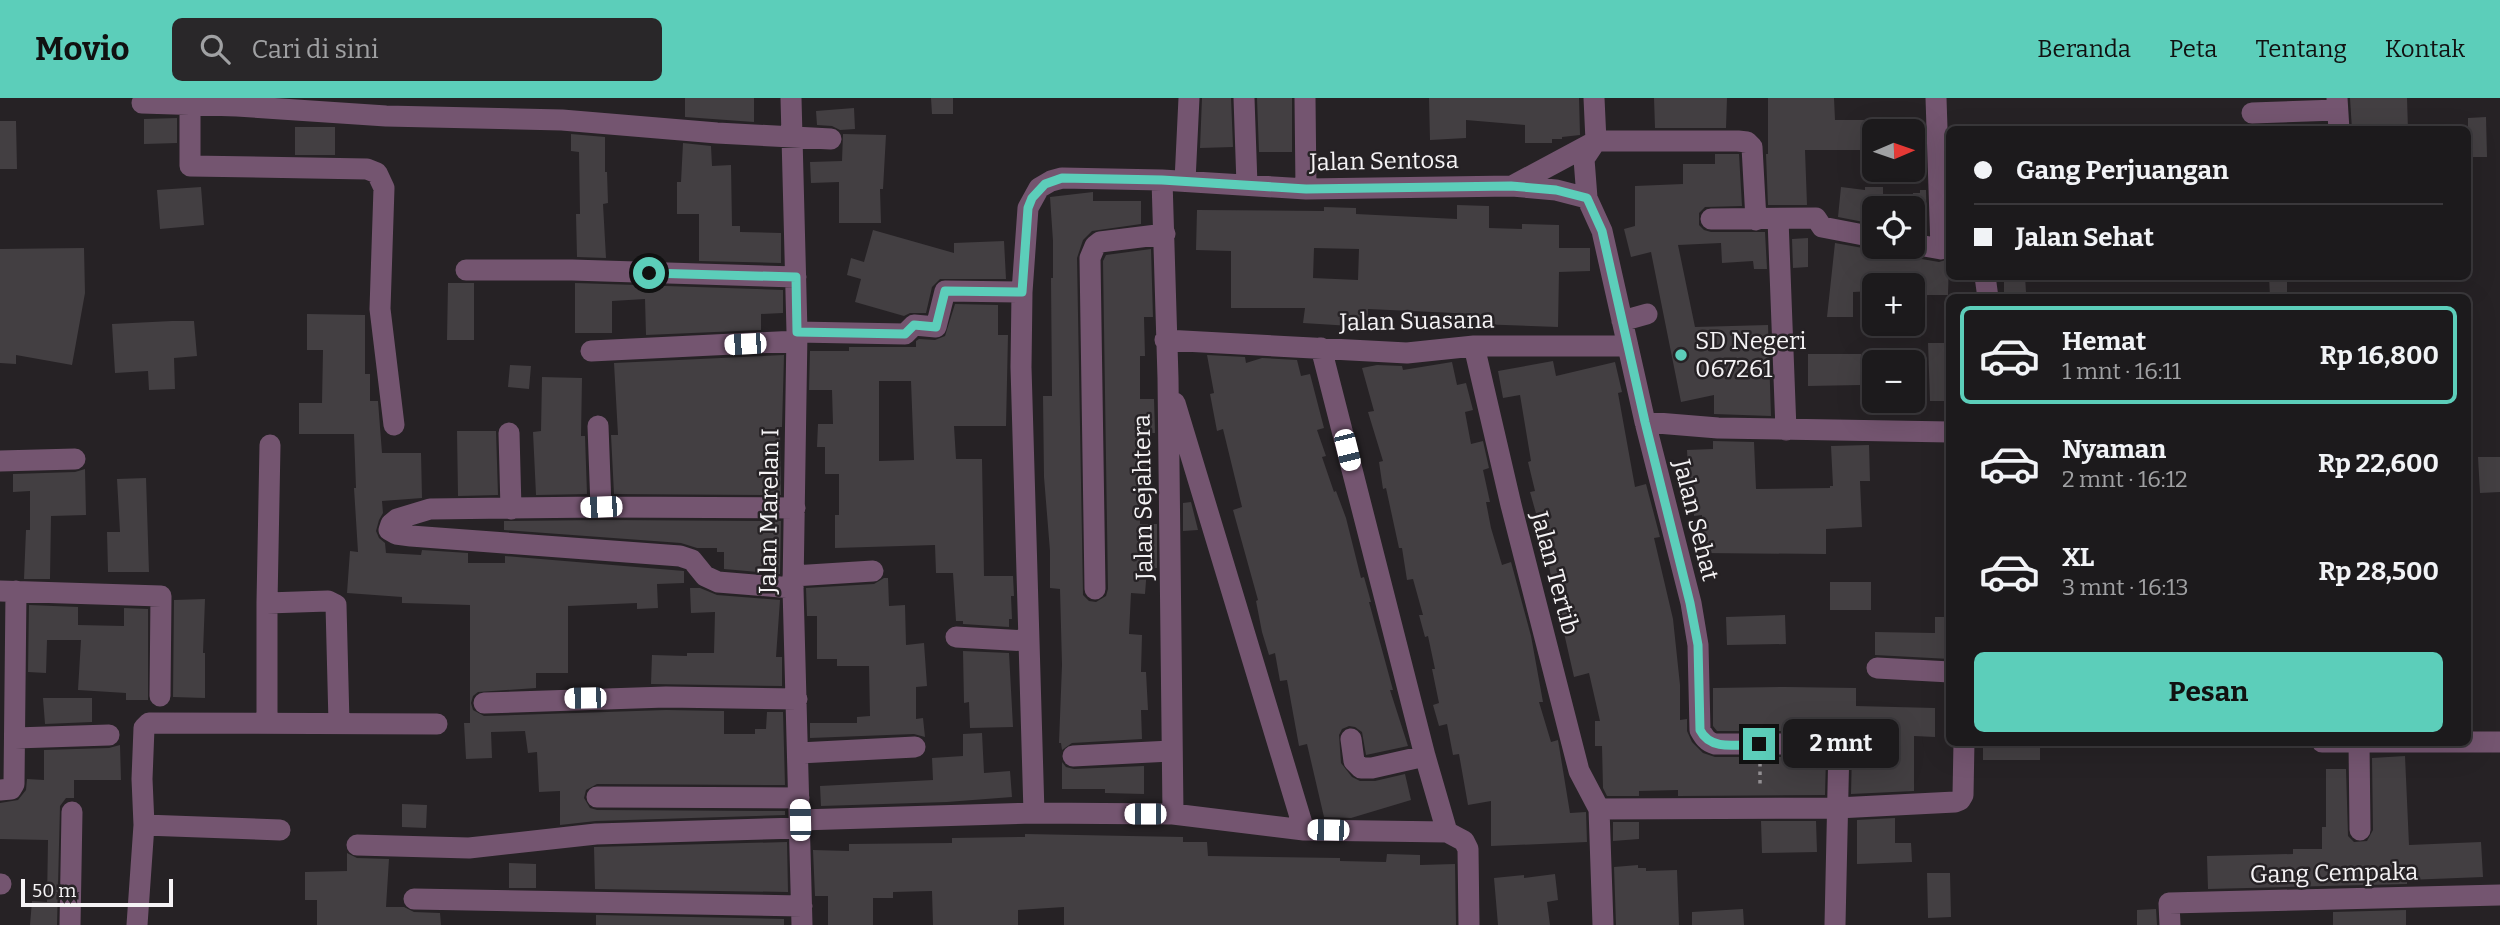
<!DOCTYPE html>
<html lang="id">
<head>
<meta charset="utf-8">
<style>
  :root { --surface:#1c1a1c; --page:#292729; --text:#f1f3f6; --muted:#a0a1a3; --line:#3a383b; --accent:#5cceba }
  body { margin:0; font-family:Bitter,serif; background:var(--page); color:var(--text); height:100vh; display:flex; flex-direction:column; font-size:26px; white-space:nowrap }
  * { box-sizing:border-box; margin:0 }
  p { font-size:23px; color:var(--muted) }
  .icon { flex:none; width:38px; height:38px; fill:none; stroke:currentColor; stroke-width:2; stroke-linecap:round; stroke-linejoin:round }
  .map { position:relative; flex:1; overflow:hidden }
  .panel { position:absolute; left:1946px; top:196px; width:525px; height:452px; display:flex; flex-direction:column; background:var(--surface); border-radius:10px; box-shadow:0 7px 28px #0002,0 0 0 2px var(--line) }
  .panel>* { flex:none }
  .banner { position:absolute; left:1946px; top:28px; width:525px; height:154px; border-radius:10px; box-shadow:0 7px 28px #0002,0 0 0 2px var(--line); display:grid; align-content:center; height:154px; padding:0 28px; background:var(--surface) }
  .needle { width:46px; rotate:88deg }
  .buttons { position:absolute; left:1862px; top:21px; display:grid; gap:14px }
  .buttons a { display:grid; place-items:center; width:63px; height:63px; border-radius:10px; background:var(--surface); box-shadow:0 7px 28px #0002,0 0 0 2px var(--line); font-size:35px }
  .scale { position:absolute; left:21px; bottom:18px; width:152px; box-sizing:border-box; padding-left:7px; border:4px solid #f5f3f5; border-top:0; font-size:19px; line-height:24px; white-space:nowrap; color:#f5f3f5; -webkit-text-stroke:5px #262225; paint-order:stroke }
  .end { position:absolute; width:32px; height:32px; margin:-16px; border:9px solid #5cceba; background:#111; box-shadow:0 0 0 4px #111 }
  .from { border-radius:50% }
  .bubble { position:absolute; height:49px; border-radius:10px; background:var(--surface); box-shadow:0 7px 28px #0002,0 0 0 2px var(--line); font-size:23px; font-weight:700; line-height:49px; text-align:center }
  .car { position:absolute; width:21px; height:42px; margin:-21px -10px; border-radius:9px; box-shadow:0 0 5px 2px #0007; background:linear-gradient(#fff 24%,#345 0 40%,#fff 0 76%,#345 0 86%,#fff 0) }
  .banner b { display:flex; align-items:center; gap:24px; height:66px; font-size:26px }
  .banner b+b { border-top:2px solid var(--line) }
  .banner i { width:18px; height:18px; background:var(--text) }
  ul { padding:12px 0 0; list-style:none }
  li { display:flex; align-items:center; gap:21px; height:98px; margin:0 14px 10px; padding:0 14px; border:4px solid transparent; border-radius:10px }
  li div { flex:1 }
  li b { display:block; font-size:26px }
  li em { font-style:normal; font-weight:700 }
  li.on { border-color:var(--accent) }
  li>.icon { width:63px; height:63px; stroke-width:1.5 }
  .action { display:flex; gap:14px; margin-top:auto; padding:14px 28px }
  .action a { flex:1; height:80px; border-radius:10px; background:var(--accent); color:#111; font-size:28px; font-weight:700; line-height:80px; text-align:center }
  header { display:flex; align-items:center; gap:42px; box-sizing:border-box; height:98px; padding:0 35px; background:var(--accent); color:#111 }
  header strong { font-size:33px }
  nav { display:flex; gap:38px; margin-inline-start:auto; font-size:24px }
  .search { width:490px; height:63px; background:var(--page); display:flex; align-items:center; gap:18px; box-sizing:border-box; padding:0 24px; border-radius:10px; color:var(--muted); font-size:26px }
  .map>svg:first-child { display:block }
  .building { fill:#433f42; fill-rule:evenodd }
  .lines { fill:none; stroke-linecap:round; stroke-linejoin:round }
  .path { stroke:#928f92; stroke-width:3.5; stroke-dasharray:3.5 5; stroke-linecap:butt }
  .minor { stroke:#745570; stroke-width:21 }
  .route { stroke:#5cceba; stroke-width:9 }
  .poi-dot { fill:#5cceba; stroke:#262225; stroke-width:2.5 }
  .labels { text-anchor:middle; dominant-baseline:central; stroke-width:5; stroke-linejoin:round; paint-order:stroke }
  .street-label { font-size:24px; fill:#f5f3f5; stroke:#262225 }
  .poi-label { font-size:24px; fill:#f5f3f5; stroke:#262225; text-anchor:start }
</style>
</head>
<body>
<header>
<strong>Movio</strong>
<div class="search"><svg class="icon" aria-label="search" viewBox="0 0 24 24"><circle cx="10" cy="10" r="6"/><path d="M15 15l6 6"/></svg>Cari di sini</div>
<nav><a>Beranda</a><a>Peta</a><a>Tentang</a><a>Kontak</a></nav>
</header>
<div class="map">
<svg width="2500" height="827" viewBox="0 0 2500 827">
  <rect width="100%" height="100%" fill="#262225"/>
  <path class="building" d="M685 0H754V24L685 19Z
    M931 0H953V16H932Z
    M1202 0H1231L1233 49 1200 50Z
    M1257 0H1292V54H1259Z
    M1429 0H1579L1580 37 1562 39V41H1552V45H1525V27L1466 22V40L1430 42Z
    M1654 0H1727L1726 30H1655Z
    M1768 0H1834L1835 22H1864V52H1805L1807 107H1768L1766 56H1768Z
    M2350 0H2407L2408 32H2352Z
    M854 10 855 31 840 32 832 28 817 27 816 13Z
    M2486 19 2487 59H2468V20Z
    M177 20V45L144 46V21Z
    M0 23H16L17 71H0Z
    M295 29H335V57H295Z
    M571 36 605 39V74H607L608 105 603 106 606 160 577 159 576 116H580L579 54 571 53Z
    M843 36 886 37 883 91H880L881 125H839V84L811 85 810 64 842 63Z
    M683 45 711 48 712 68 731 67 732 128H740V134L781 135V165L699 163V116H677V84H681Z
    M1715 56H1739L1742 108 1705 109 1699 115V127L1704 132 1711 134H1765L1767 171H1754L1753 163 1722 165 1721 145 1678 147 1695 229 1768 227 1771 318 1714 316V297L1681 304 1651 154 1631 159 1624 131 1635 128V88L1683 86V66H1715Z
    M201 89 204 127 160 131 157 92Z
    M1841 89 1865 92V89H1883V110H1874V126L1838 119Z
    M1920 92H1926L1927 135 1913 133V95H1920Z
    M1093 94V103H1141V126L1092 133 1083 142 1077 160 1083 497 1089 503 1096 504 1106 498 1108 491 1103 163 1106 157 1151 151 1153 219H1144L1145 258H1140V301H1154L1155 335H1146V379H1141L1140 426H1157V470H1147L1145 496 1131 495 1129 536 1142 537 1141 574H1146L1148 612H1141L1142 641 1072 645 1062 652 1061 645H1059L1062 567 1060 491 1050 490V453L1044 379 1043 298H1052L1051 180H1053V143L1050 99Z
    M1457 107 1489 108V130L1522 131V126L1559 127V150H1590V173L1559 174 1558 229 1476 226V216L1368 211 1367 229 1303 225 1305 210H1231V153L1196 152 1197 112 1324 113V109L1356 110V116L1457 121ZM1314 150 1359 151 1358 182 1313 180Z
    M873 132 954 155V145L1004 143 1006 181H940L932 189 926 215H910L904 218 855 204 861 181 847 177 851 160 864 164Z
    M1808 140V169L1793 170 1792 141Z
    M1835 145 1874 152 1901 151 1910 159 1939 164 1949 161 1948 197H1913V187H1874V193L1853 194V219H1827Z
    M84 150 85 195 72 267 16 257V266L0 265V151Z
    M2004 178H2025L2026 194H2004Z
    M2269 178H2287V200H2270Z
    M448 185H474V242H447Z
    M575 185 783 192V215L761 216V232L646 237 645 201 612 203V235H575Z
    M955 206 998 207V237H1008L1006 328H954L956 361H982L984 478H1013L1014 498H1011L1012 521H1009V529L963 526V523H956L953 475H936L935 447 835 450V417H839V376H825V349H817L818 326H833L832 292H809L810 253H849V249H916V243L919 241 935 242 945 238ZM879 283H911L914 362 879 363Z
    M307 216 365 217V276H370V303H378L382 355H421L422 400 382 403 383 415 379 422 376 433 379 440 385 445 386 455 421 457 422 452 468 455V465H505V458L684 473V485L657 486 658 510 637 511V505L568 508V575H536V590L478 594 473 598 471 605 473 612 484 618 666 612 724 613V636H755V631H766L767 614H783L785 687 597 686 586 692 584 700 590 710 597 712 785 713V717L596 723 560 727V693L539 694 537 654 528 655 525 633 491 634 492 660 466 661 464 625H470V507L402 505V499L347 495 350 453 358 454 354 390H356L354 336H299V305H322L323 252H307Z
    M172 223H194L197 258 174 260 175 291 149 292 148 273 115 275 112 226Z
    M1928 245H1950V303H1930Z
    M1808 256H1861V287L1808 288Z
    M784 257 782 329H780L781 397 614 396 611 337H618L614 265Z
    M1207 257 1245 259 1246 265 1262 260 1297 262 1301 278 1310 276 1324 330 1317 332 1326 358 1322 359 1334 394 1336 393 1346 420 1361 480 1364 479 1371 504H1369L1393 592H1390L1408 648 1366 657 1362 634 1355 629 1349 628 1342 631 1339 637 1341 665 1352 679 1360 683H1375L1405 676 1411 702 1351 720 1324 719 1307 646 1299 648 1287 582 1280 583 1275 555 1269 557 1262 534 1256 503 1258 502 1233 412 1242 409 1223 331 1217 333 1210 296 1214 295Z
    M1553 263 1556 278 1615 264 1622 294 1618 295 1635 389 1646 386 1660 439 1654 440 1673 521 1680 587V622L1687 621V633L1692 644 1703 655 1715 659H1826L1825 697 1678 698V692L1639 693V698H1607L1603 690 1602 648H1595V623H1600L1589 575 1574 579 1559 513 1570 510 1563 477 1551 479 1545 444H1544L1530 394 1535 393 1528 364 1531 363 1520 297 1503 300 1498 273Z
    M1452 264 1457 287 1466 285 1473 312 1465 314 1471 346 1483 343 1489 370 1483 372 1490 404H1486L1491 430 1502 467 1511 464 1531 538 1543 604H1539L1551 644 1558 642 1570 715 1586 714 1587 744 1491 748V703L1468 707 1459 656 1453 657 1447 626 1439 628 1433 607 1439 605 1432 571H1435L1428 538 1425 539 1419 517H1423L1413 481 1407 482 1402 450H1399L1386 390 1383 391 1379 364 1383 363 1368 314 1374 313 1362 270 1377 267 1402 268 1403 272Z
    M510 267 531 268 529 291 508 289Z
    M542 279 582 280 581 338H585L587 396 536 397 533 334 541 333Z
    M457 333H496L498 397 458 398Z
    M1713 343 1754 344 1756 391 1830 390V388H1833L1831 348 1869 347 1870 383H1860L1862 429 1826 431V456L1702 455V417L1694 418V388H1689L1687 352 1713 351Z
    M2478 359H2500V394L2480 395Z
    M85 371 86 417 51 418 50 481H24L26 432H30V393L13 394V376L75 374Z
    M146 380 149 474H108L107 434H120L117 381Z
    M1191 404 1198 432 1183 433V405Z
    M601 422 781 423 780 476 724 471V454H717V450H697L681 445 504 432V423Z
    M884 480H888L889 508 905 507 906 547 924 545 927 588 916 589V621L923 620 925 639 914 636 810 640V625H857V619L870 618 869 568H837V561H817V518H807L806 490 874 486Z
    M1830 484H1871V512H1830Z
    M690 490H700L717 497 780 502 776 559H782V588L651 586 652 557 687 558V555H714L715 514 691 515Z
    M205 501 203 555H205V600L173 599 174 502Z
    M29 507 78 509V527L124 528V510L148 511V602H126V595L78 592 81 542H47L46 575 28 574Z
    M1785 517 1786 546 1727 547 1726 519Z
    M1935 519H1950V561L1875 557V534L1935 535Z
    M963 553 1009 555 1013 629 970 630 969 604 964 605Z
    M1786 589 1856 590V608L1935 610V639L1914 638V693L1851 696 1852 654 1878 637 1879 625 1873 620 1861 619 1836 633H1717L1713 628V590Z
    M43 600H92V624L45 626Z
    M982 635 984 675 1010 673 1012 699 947 704 821 708 820 688 933 682 932 660 963 658V636Z
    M1983 645H2040V662H1983Z
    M120 647 121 682H74V700H66L60 708 57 827H30L32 803 47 804 48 742 0 741V705L18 702 26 692 27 681 44 682V652L109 650Z
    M2405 658 2409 747 2481 744 2483 779 2407 782V786L2208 791 2207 758 2293 756V751H2322V729H2326V671H2346L2348 738 2354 744 2367 743 2373 732 2372 660Z
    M1062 664 1066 669 1074 671 1144 668V696L1105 695V691H1062Z
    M402 706 427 707 426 730 402 729Z
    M1895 720V745H1911L1912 764 1857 766V722Z
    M1761 723H1816L1817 754 1762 755Z
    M1613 724H1639V741L1613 743Z
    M1025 736 1183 739V744H1207L1208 758 1340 760V763L1386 764 1387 756 1420 757V767L1455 766 1456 827H1064V809L1018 812V827H933L932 793 893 794V800H873V827H828V798H815L813 752 849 753V746L952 745V740L1025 739Z
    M787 744 788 794 595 791 594 749Z
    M347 755 357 760 389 761 386 809H404L414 814 440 815 441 827H317V802H305V774L347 773Z
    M509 765 536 766V790H509Z
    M1638 767V770H1646V773L1677 772 1679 827H1616L1614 769Z
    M1927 775H1950L1951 819 1928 820Z
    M1555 776 1558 802 1547 804 1550 827H1498L1494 780 1524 777V780Z
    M1743 811 1744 827H1692V814Z
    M2156 811 2157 827H2137V812Z
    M2406 812V827H2333V814Z
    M596 817 784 821V827H596Z"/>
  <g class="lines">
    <path class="path" d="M1760 665V689"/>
    <path class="minor" d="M791 0 797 234 793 490 802 827
      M1244 0 1247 87
      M1305 0 1306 91
      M2337 0 2339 32
      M142 5 237 8 386 18 562 22 717 35 831 41
      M190 6V68L367 71 377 75 384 90 380 211 394 327
      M2252 15 2337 12
      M1162 82 1168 280 1173 716
      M1185 83 1189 0
      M1512 88 1556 92 1587 100 1602 133 1645 324 1691 505 1698 547 1700 632C1704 639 1707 644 1715 646H1839L1835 827
      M1587 100 1584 61 1596 43 1594 0
      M1711 121 1816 120 1822 129 1874 139
      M1778 121 1786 332
      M1913 146 1941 151 1936 0
      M466 172H572L796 179
      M1985 178 1988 200
      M1622 223 1647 216
      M797 234 905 236 914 227 936 229 945 193 1022 194
      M1165 242 1407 255 1474 248H1628
      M1474 248 1511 407 1579 673 1599 711 1603 827
      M591 253 797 243
      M1175 305 1304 732
      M1645 324 1718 330 1950 334
      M598 328 601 409
      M509 335 511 411
      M0 363 75 361
      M793 478 873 473
      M793 490 718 484 705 478 692 462 680 458 411 438 396 436 389 432 391 426 397 421 430 411 601 409 795 410
      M1095 491 1090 160 1095 148 1100 144 1165 136
      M0 493 161 498 160 598
      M267 505 270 347
      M956 539 1029 543
      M1877 570 1950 574
      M484 605 666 599 797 601
      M267 624V505L328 503 336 507 339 625
      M15 640 109 637
      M1351 641 1354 663 1361 670H1372L1425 658
      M2322 644H2500
      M2359 644 2360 732
      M1839 646 1867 631
      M799 655 915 649
      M1073 658 1171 653
      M0 692 11 691 14 686 16 493
      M597 699 799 700
      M1599 711 1837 710 1955 704 1960 702 1963 697 1964 644
      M1034 715 1021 269 1022 194 1028 110 1039 90 1051 83 1062 80 1162 82 1306 91 1512 88 1596 43H1738L1747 44 1752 49 1756 122
      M800 722 1034 715 1173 716 1304 732 1447 734 1425 658 1321 250
      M144 727 280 732
      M1447 734 1464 743 1468 751 1469 827
      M357 747 469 750 596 736 800 730
      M0 786H1
      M414 801 802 808
      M70 827 72 714
      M137 827 144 727 142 681 144 630 149 625 437 626
      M2170 827 2169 805 2500 797"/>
  </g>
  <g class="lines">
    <path class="route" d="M649 175 796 179 797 234 905 236 914 227 936 229 945 193 1022 194 1028 110 1032 100 1045 86 1062 80 1162 82 1306 91 1511 88 1556 92 1587 100 1602 133 1645 324 1690 505 1698 547 1700 632C1711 654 1739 646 1759 646"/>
  </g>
  <circle class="poi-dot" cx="1681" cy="257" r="7"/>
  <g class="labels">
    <g class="street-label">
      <text transform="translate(1384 63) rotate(-1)">Jalan Sentosa</text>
      <text transform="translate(1417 223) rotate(-1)">Jalan Suasana</text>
      <text transform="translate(1143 399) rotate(-91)">Jalan Sejahtera</text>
      <text transform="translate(769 413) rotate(-89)">Jalan Marelan I</text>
      <text transform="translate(1696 422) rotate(76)">Jalan Sehat</text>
      <text transform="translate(1555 475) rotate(75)">Jalan Tertib</text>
      <text transform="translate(2334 775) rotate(-1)">Gang Cempaka</text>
    </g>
    <g class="poi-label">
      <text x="1695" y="243">SD Negeri<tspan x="1695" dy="28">067261</tspan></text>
    </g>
  </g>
</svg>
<div class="buttons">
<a><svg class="needle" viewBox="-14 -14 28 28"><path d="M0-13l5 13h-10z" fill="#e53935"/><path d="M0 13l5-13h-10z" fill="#a0a1a3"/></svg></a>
<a><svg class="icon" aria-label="locate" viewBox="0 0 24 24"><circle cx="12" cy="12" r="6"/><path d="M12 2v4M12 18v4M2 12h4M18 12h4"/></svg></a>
<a>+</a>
<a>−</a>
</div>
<div class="scale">50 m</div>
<i class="end from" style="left:649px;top:175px"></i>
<i class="end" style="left:1759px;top:646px"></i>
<div class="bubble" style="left:1783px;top:621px;width:116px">2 mnt</div>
<i class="car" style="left:745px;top:246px;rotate:267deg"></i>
<i class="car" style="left:1347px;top:352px;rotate:166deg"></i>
<i class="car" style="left:601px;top:409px;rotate:268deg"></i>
<i class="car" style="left:585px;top:600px;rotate:269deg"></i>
<i class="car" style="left:1145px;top:716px;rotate:270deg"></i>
<i class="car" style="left:800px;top:722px;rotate:359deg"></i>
<i class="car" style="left:1328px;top:732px;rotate:271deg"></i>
<div class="banner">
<b><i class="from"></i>Gang Perjuangan</b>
<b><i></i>Jalan Sehat</b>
</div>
<section class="panel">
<ul>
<li class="on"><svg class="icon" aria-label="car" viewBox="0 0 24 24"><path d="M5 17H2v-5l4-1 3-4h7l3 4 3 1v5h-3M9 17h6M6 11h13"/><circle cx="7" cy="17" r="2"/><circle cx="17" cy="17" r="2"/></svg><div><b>Hemat</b><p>1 mnt · 16:11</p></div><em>Rp 16,800</em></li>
<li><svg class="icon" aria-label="car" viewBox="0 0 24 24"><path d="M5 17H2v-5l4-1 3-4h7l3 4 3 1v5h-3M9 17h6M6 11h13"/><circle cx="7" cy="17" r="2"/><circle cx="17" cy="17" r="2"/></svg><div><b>Nyaman</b><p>2 mnt · 16:12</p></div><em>Rp 22,600</em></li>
<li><svg class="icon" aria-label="car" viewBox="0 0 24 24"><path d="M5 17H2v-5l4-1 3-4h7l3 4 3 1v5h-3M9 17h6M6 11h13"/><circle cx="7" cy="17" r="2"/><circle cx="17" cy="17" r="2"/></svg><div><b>XL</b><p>3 mnt · 16:13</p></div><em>Rp 28,500</em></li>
</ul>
<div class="action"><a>Pesan</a></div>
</section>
</div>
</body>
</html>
